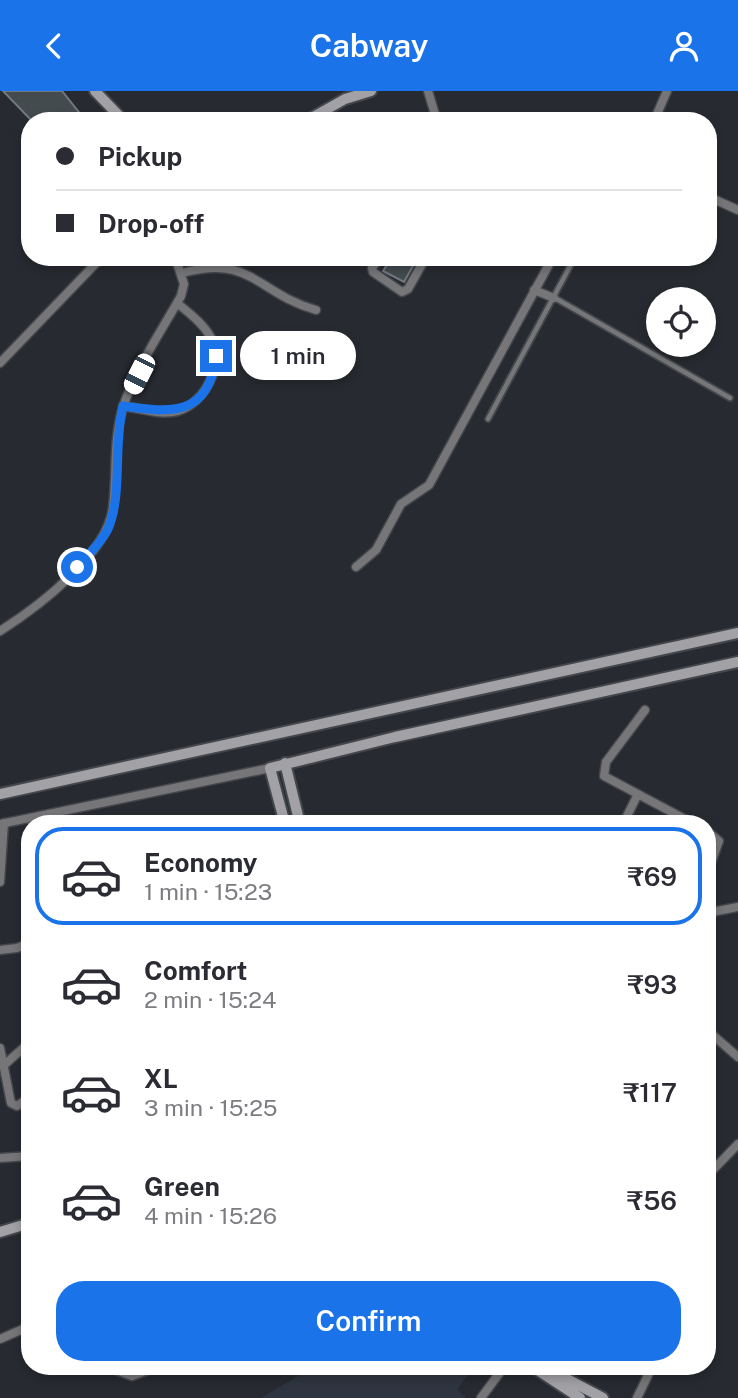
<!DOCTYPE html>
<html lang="en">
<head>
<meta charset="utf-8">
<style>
  :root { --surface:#fff; --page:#f2f2f3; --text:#2b2b33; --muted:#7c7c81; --line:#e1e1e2; --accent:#1a73e8 }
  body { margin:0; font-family:"Public Sans",sans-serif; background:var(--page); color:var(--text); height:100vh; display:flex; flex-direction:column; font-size:26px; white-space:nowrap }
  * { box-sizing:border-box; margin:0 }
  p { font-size:23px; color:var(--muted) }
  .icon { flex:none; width:38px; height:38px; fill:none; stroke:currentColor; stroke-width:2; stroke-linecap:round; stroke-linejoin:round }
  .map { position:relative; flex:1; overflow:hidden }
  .drawer { position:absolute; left:21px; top:724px; width:695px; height:560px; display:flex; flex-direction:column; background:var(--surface); border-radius:28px; box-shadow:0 4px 10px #0003 }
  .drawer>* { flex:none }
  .hud { position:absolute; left:21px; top:21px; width:696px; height:154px; border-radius:28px; box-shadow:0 4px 10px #0003; display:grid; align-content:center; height:154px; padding:0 35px; background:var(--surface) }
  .fabs { position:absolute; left:646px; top:196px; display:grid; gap:14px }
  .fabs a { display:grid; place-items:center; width:70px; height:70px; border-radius:50%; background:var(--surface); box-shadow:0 4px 10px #0003; font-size:35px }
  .end { position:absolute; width:32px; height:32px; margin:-16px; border:9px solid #1a73e8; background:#fff; box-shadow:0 0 0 4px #fff }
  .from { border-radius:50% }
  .bubble { position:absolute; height:49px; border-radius:24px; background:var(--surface); box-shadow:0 4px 10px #0003; font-size:23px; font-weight:600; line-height:49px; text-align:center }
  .car { position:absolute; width:21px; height:42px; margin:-21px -10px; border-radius:9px; box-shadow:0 0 5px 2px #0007; background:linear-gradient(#fff 24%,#345 0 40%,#fff 0 76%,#345 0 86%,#fff 0) }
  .hud b { display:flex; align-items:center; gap:24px; height:66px; font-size:26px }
  .hud b+b { border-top:2px solid var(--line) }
  .hud i { width:18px; height:18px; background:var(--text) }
  ul { padding:12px 0 0; list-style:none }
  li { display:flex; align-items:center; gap:21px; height:98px; margin:0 14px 10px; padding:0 21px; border:4px solid transparent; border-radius:28px }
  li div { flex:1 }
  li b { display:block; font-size:26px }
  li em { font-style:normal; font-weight:600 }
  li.active { border-color:var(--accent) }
  li>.icon { width:63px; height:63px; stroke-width:1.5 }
  .button { display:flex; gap:14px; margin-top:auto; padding:14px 35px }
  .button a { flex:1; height:80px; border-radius:28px; background:var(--accent); color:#fff; font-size:28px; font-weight:600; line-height:80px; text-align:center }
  header { display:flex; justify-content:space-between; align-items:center; height:91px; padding:0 35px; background:var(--accent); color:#fff; font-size:32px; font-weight:600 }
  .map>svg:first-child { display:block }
  .built { fill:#2f3540 }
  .building { fill:#434b4f; stroke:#72797f; stroke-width:2 }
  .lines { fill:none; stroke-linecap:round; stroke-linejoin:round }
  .lane-casing { stroke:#43464b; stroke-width:8 }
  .street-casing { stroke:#43464b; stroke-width:11 }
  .secondary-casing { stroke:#43464b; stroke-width:14 }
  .lane { stroke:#767679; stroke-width:4.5 }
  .street { stroke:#767679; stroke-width:8 }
  .secondary { stroke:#a1a1a6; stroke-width:10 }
  .route { stroke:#1a73e8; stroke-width:9 }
</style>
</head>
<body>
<header><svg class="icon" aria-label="back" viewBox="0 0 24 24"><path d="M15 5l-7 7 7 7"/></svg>Cabway<svg class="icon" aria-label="person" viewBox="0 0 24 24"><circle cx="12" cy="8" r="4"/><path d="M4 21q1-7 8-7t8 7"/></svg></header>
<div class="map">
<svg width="738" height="1307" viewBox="0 0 738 1307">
  <rect width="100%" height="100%" fill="#272a30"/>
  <path class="built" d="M313 1276H473L457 1299 466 1307H261Z"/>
  <path class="building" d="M3 0H62L86 30H32Z
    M392 166H418L404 191 383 180Z"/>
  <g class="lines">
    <g class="lane-casing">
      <path id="lane" d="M555 207 730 307
        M488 328 575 166"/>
    </g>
    <g class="street-casing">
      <path id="street" d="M428 0 437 30
        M654 30 667 0
        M709 106 738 119
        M380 166 372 177 373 181 402 201 408 198 426 166
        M466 166H468
        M182 182C252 163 256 202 316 219
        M534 199 554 207
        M0 272 102 166
        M123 315C139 317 162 325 178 320 205 312 225 273 211 247 204 233 189 222 177 212
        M356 476 376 459 401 413 429 394 553 166
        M0 540C38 516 108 463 113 416 117 384 113 352 122 320 132 283 162 239 181 205L184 193 175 166
        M645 619 606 671 604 685 694 733
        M0 733 270 677
        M623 733 637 705
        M707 740 719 750 707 783
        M0 791 4 732
        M707 822 738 816
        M0 859 17 857 30 852
        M707 939 738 966
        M0 957 11 1012 17 1015 30 1006
        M3 975 30 951
        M0 1067 30 1065
        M707 1085 738 1053
        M0 1248 30 1235
        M108 1276 132 1285 156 1276
        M481 1307 504 1276
        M637 1307 652 1276"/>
    </g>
    <g class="secondary-casing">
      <path id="secondary" d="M95 0 124 30
        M306 30 345 8 371 0
        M285 672 300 733
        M0 703 738 542
        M285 733 270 677 395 646 738 571
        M0 1141 30 1132
        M533 1276 580 1307
        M544 1276 603 1307"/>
    </g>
    <use href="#lane" class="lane"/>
    <use href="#street" class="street"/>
    <use href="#secondary" class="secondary"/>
  </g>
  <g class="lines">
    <path class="route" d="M77 476C88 464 101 452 108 438 123 403 113 354 123 315 171 322 209 326 216 265"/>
  </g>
</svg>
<div class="fabs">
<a><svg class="icon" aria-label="locate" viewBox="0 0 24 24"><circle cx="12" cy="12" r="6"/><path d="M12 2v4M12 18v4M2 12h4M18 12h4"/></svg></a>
</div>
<i class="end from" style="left:77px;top:476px"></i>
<i class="end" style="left:216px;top:265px"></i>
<div class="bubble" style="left:240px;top:240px;width:116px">1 min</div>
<i class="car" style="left:139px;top:283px;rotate:207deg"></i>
<div class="hud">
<b><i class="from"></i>Pickup</b>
<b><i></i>Drop-off</b>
</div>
<section class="drawer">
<ul>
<li class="active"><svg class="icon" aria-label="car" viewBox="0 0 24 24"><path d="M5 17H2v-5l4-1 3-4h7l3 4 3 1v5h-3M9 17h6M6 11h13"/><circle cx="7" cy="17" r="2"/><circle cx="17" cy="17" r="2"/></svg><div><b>Economy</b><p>1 min · 15:23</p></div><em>₹69</em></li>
<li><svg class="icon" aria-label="car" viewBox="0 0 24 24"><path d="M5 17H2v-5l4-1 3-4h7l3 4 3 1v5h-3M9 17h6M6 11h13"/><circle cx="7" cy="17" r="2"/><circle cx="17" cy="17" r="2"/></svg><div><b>Comfort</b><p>2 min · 15:24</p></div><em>₹93</em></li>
<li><svg class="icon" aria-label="car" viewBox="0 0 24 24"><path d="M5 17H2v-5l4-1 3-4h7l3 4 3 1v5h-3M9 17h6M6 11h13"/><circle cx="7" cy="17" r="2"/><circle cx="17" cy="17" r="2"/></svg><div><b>XL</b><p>3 min · 15:25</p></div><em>₹117</em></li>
<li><svg class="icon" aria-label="car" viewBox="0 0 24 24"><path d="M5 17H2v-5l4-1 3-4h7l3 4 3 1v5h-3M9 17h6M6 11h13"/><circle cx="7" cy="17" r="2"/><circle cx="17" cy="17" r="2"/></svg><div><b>Green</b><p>4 min · 15:26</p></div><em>₹56</em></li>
</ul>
<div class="button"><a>Confirm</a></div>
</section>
</div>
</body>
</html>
